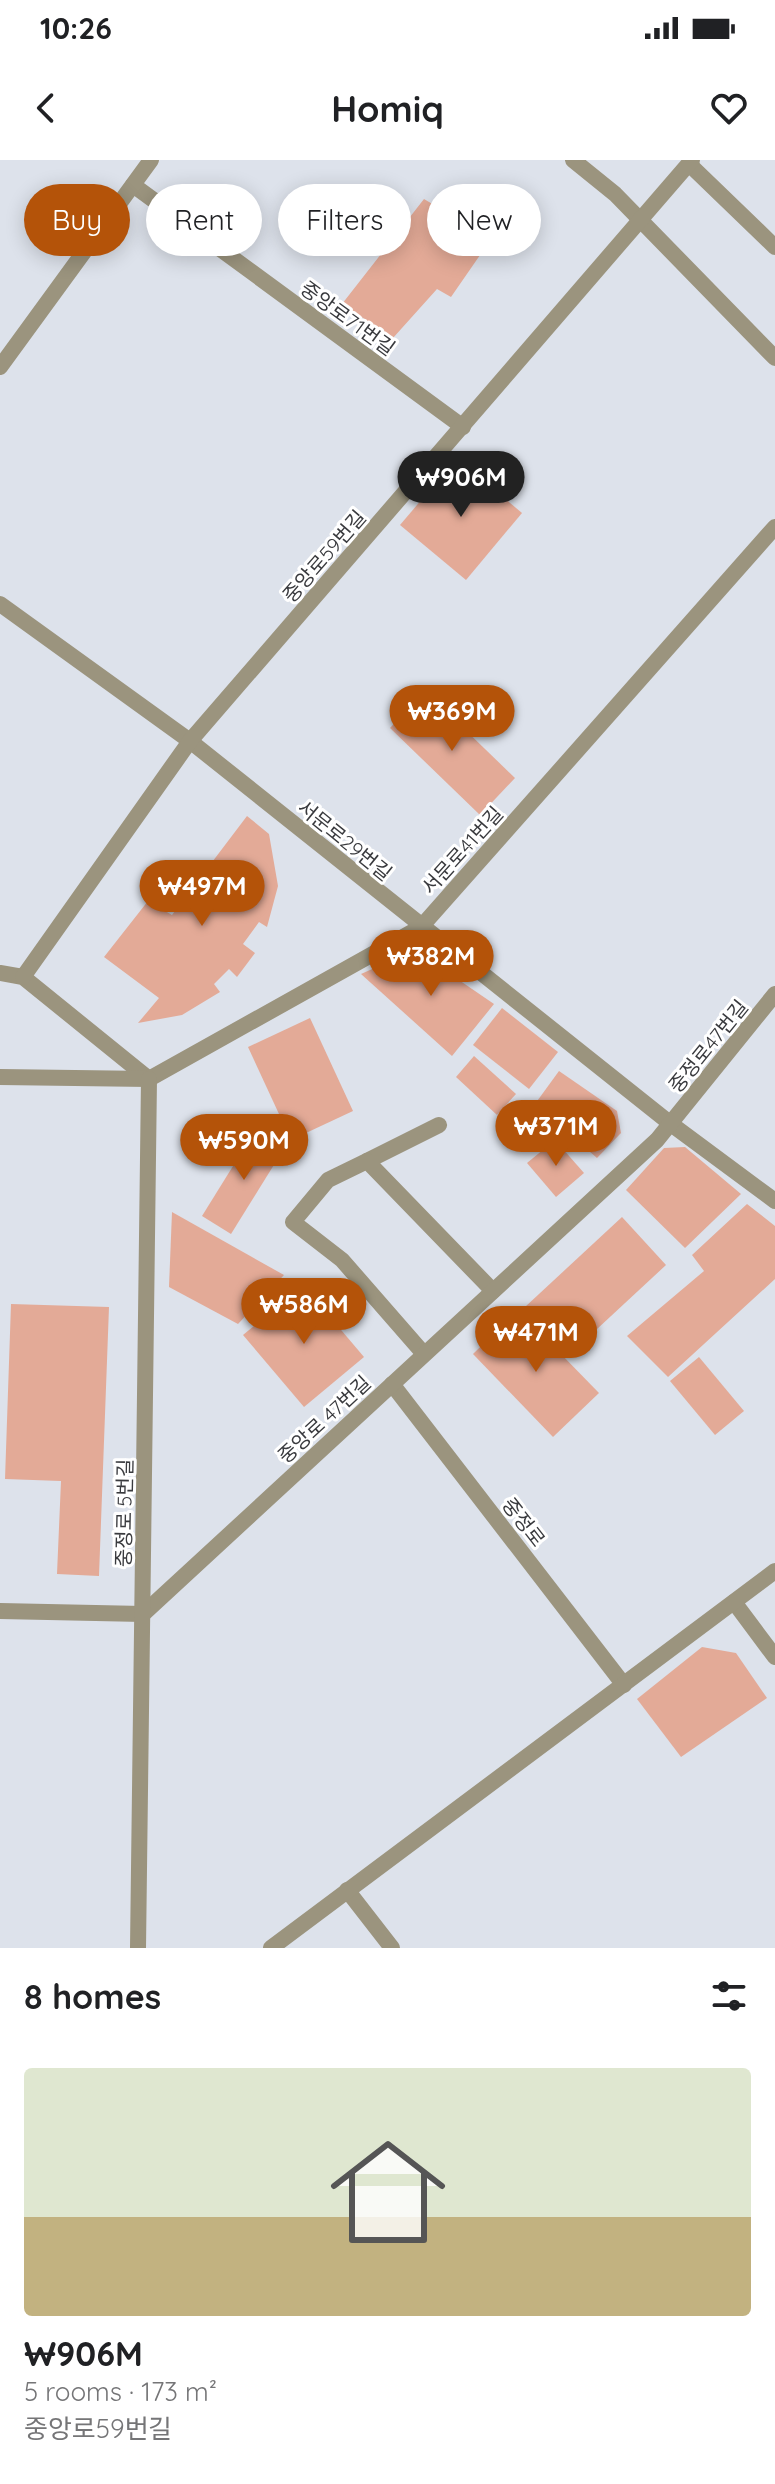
<!DOCTYPE html>
<meta charset="utf-8">
<style>
:root{--surface:#fff;--page:#f2f2f2;--text:#202124;--muted:#757577;--line:#e0e0e0;--accent:#b45309}
body{margin:0;font-family:Quicksand,"Noto Sans KR",sans-serif;background:var(--page);color:var(--text);height:100vh;display:flex;flex-direction:column;font-size:30px;white-space:nowrap}
*{box-sizing:border-box;margin:0}
p{font-size:26px;color:var(--muted)}
.icon{flex:none;width:44px;height:44px;fill:none;stroke:currentColor;stroke-width:2;stroke-linecap:round;stroke-linejoin:round}
.map{position:relative;height:1788px;overflow:hidden}
.drawer{display:flex;flex-direction:column;background:var(--surface);flex:1}
.drawer>*{flex:none}
.hud{position:absolute;left:24px;top:24px;width:728px;height:72px;display:flex;gap:16px}
.price{position:absolute;translate:-50% -68px;padding:0 18px;border-radius:28px;background:var(--accent);color:#fff;font-size:26px;line-height:52px;filter:drop-shadow(0 2px 4px #0008)}
.price::after{content:'';position:absolute;left:50%;top:48px;width:24px;height:18px;margin-left:-12px;background:inherit;clip-path:polygon(0 0,100% 0,50% 100%)}
.price.current{background:#222;color:#fff}
ul{padding:0;list-style:none}
li{display:grid;align-content:center;gap:16px;height:424px;padding:0 24px}
li+li{border-top:2px solid var(--line)}
li span{display:grid;place-items:center;height:248px;border-radius:8px;color:#555}
li>.icon{margin-inline-start:auto}
span .icon{width:144px;height:144px;fill:#fffc;stroke-width:1}
li b{font-size:34px}
h2{display:flex;justify-content:space-between;align-items:center;height:96px;padding:0 24px;font-size:34px}
.pill{padding:0 28px;border-radius:36px;background:var(--surface);box-shadow:0 4px 20px #0003;font-size:28px;line-height:72px}
.pill.current{background:var(--accent);color:#fff}
.status{display:flex;justify-content:space-between;align-items:center;height:56px;padding:0 40px;background:var(--surface);direction:ltr}
.status svg{height:22px;fill:currentColor}
header{display:flex;justify-content:space-between;align-items:center;height:104px;padding:0 24px;background:var(--surface);font-size:36px;font-weight:700}
.map>svg:first-child{display:block}
</style>
<div class="status"><b>10:26</b><svg viewBox="0 0 49 12"><path d="M0 12V9h3v3zM5 12V6h3v6zM10 12V3h3v9zM15 12V0h3v12zM26 1h20v11H26zM47 4h2v5h-2z"/></svg></div>
<header><svg class="icon" aria-label="back" viewBox="0 0 24 24"><path d="M15 5l-7 7 7 7"/></svg>Homiq<svg class="icon" aria-label="heart" viewBox="0 0 24 24"><path d="M12 20l-8-8c-3-5 5-10 8-4 3-6 11-1 8 4z"/></svg></header>
<div class="map">
<svg width="775" height="1788" viewBox="0 0 775 1788">
<rect width="100%" height="100%" fill="#dde2eb"/>
<g fill="#e3aa97">
<polygon points="424,39 461,61 485,41 505,59 451,137 437,129 393,178 342,144"/>
<polygon points="457,298 522,353 466,420 400,365"/>
<polygon points="425,531 515,618 480,655 390,568"/>
<polygon points="247,656 269,674 278,726 267,767 259,762 243,784 255,793 237,817 229,809 214,824 220,832 182,855 138,863 159,838 104,797 148,741 172,755"/>
<polygon points="415,790 494,844 452,896 361,814"/>
<polygon points="502,848 558,892 529,929 473,885"/>
<polygon points="310,858 353,951 291,980 248,887"/>
<polygon points="474,896 516,934 497,955 456,917"/>
<polygon points="559,911 617,951 621,973 597,998 535,944"/>
<polygon points="256,969 285,987 231,1074 202,1056"/>
<polygon points="555,980 584,1013 556,1037 527,1003"/>
<polygon points="685,987 741,1034 685,1088 626,1030 664,988"/>
<polygon points="747,1044 775,1066 775,1119 668,1217 627,1176 704,1111 692,1095"/>
<polygon points="172,1052 284,1115 238,1164 169,1127"/>
<polygon points="622,1057 666,1105 569,1195 525,1147"/>
<polygon points="303,1125 364,1197 304,1247 243,1175"/>
<polygon points="11,1144 109,1147 99,1416 57,1414 61,1321 5,1319"/>
<polygon points="518,1150 599,1233 553,1277 473,1194"/>
<polygon points="699,1197 744,1251 715,1275 670,1221"/>
<polygon points="702,1487 736,1493 767,1538 681,1597 637,1539"/>
</g>
<g fill="none" stroke-linecap="round" stroke-linejoin="round">
<g stroke="#9b947e" stroke-width="16">
<polyline points="367,1001 439,965"/>
<polyline points="424,1194 342,1100 293,1062 328,1020 367,1001 493,1131"/>
</g>
<g stroke="#9b947e" stroke-width="16">
<polyline points="573,0 615,34 775,198"/>
<polyline points="689,4 775,87"/>
<polyline points="133,25 463,267"/>
<polyline points="0,207 151,0"/>
<polyline points="0,444 190,581 671,964 775,1041"/>
<polyline points="0,813 23,817 149,919"/>
<polyline points="23,817 190,581 692,0"/>
<polyline points="0,917 149,919 421,767 775,367"/>
<polyline points="392,1224 624,1525"/>
<polyline points="734,1442 775,1497"/>
<polyline points="0,1451 143,1454 657,980 775,834"/>
<polyline points="347,1730 392,1788"/>
<polyline points="138,1788 149,919"/>
</g>
<polyline stroke="#9b947e" stroke-width="16" points="271,1788 775,1411"/>
</g>
<g text-anchor="middle" dominant-baseline="central" stroke-width="6" stroke-linejoin="round" paint-order="stroke">
<g font-size="20" fill="#393a3e" stroke="#fff">
<text transform="translate(348 158) rotate(36)">중앙로71번길</text>
<text transform="translate(324 396) rotate(-49)">중앙로59번길</text>
<text transform="translate(345 680) rotate(39)">서문로29번길</text>
<text transform="translate(462 690) rotate(-48)">서문로41번길</text>
<text transform="translate(708 886) rotate(-51)">중정로47번길</text>
<text transform="translate(324 1259) rotate(-43)">중앙로 47번길</text>
<text transform="translate(124 1353) rotate(-89)">중정로 5번길</text>
<text transform="translate(524 1362) rotate(52)">중정로</text>
</g>
</g>
</svg>
<b class="price current" style="left:461px;top:359px">₩906M</b>
<b class="price" style="left:452px;top:593px">₩369M</b>
<b class="price" style="left:202px;top:768px">₩497M</b>
<b class="price" style="left:431px;top:838px">₩382M</b>
<b class="price" style="left:556px;top:1008px">₩371M</b>
<b class="price" style="left:244px;top:1022px">₩590M</b>
<b class="price" style="left:304px;top:1186px">₩586M</b>
<b class="price" style="left:536px;top:1214px">₩471M</b>
<div class="hud">
<a class="pill current">Buy</a>
<a class="pill">Rent</a>
<a class="pill">Filters</a>
<a class="pill">New</a>
</div>
</div>
<section class="drawer">
<h2>8 homes<svg class="icon" aria-label="filters" viewBox="0 0 24 24"><path d="M4 7h16M4 17h16"/><circle cx="9" cy="7" r="2"/><circle cx="15" cy="17" r="2"/></svg></h2>
<ul>
<li><span style="background:linear-gradient(#dfe7d0 60%,#c2b280 0)"><svg class="icon" aria-label="home" viewBox="0 0 24 24"><path d="M3 11l9-7 9 7M6 9v11h12V9"/></svg></span><div><b>₩906M</b><p>5 rooms · 173 m²</p><p>중앙로59번길</p></div></li>
</ul>
</section>
